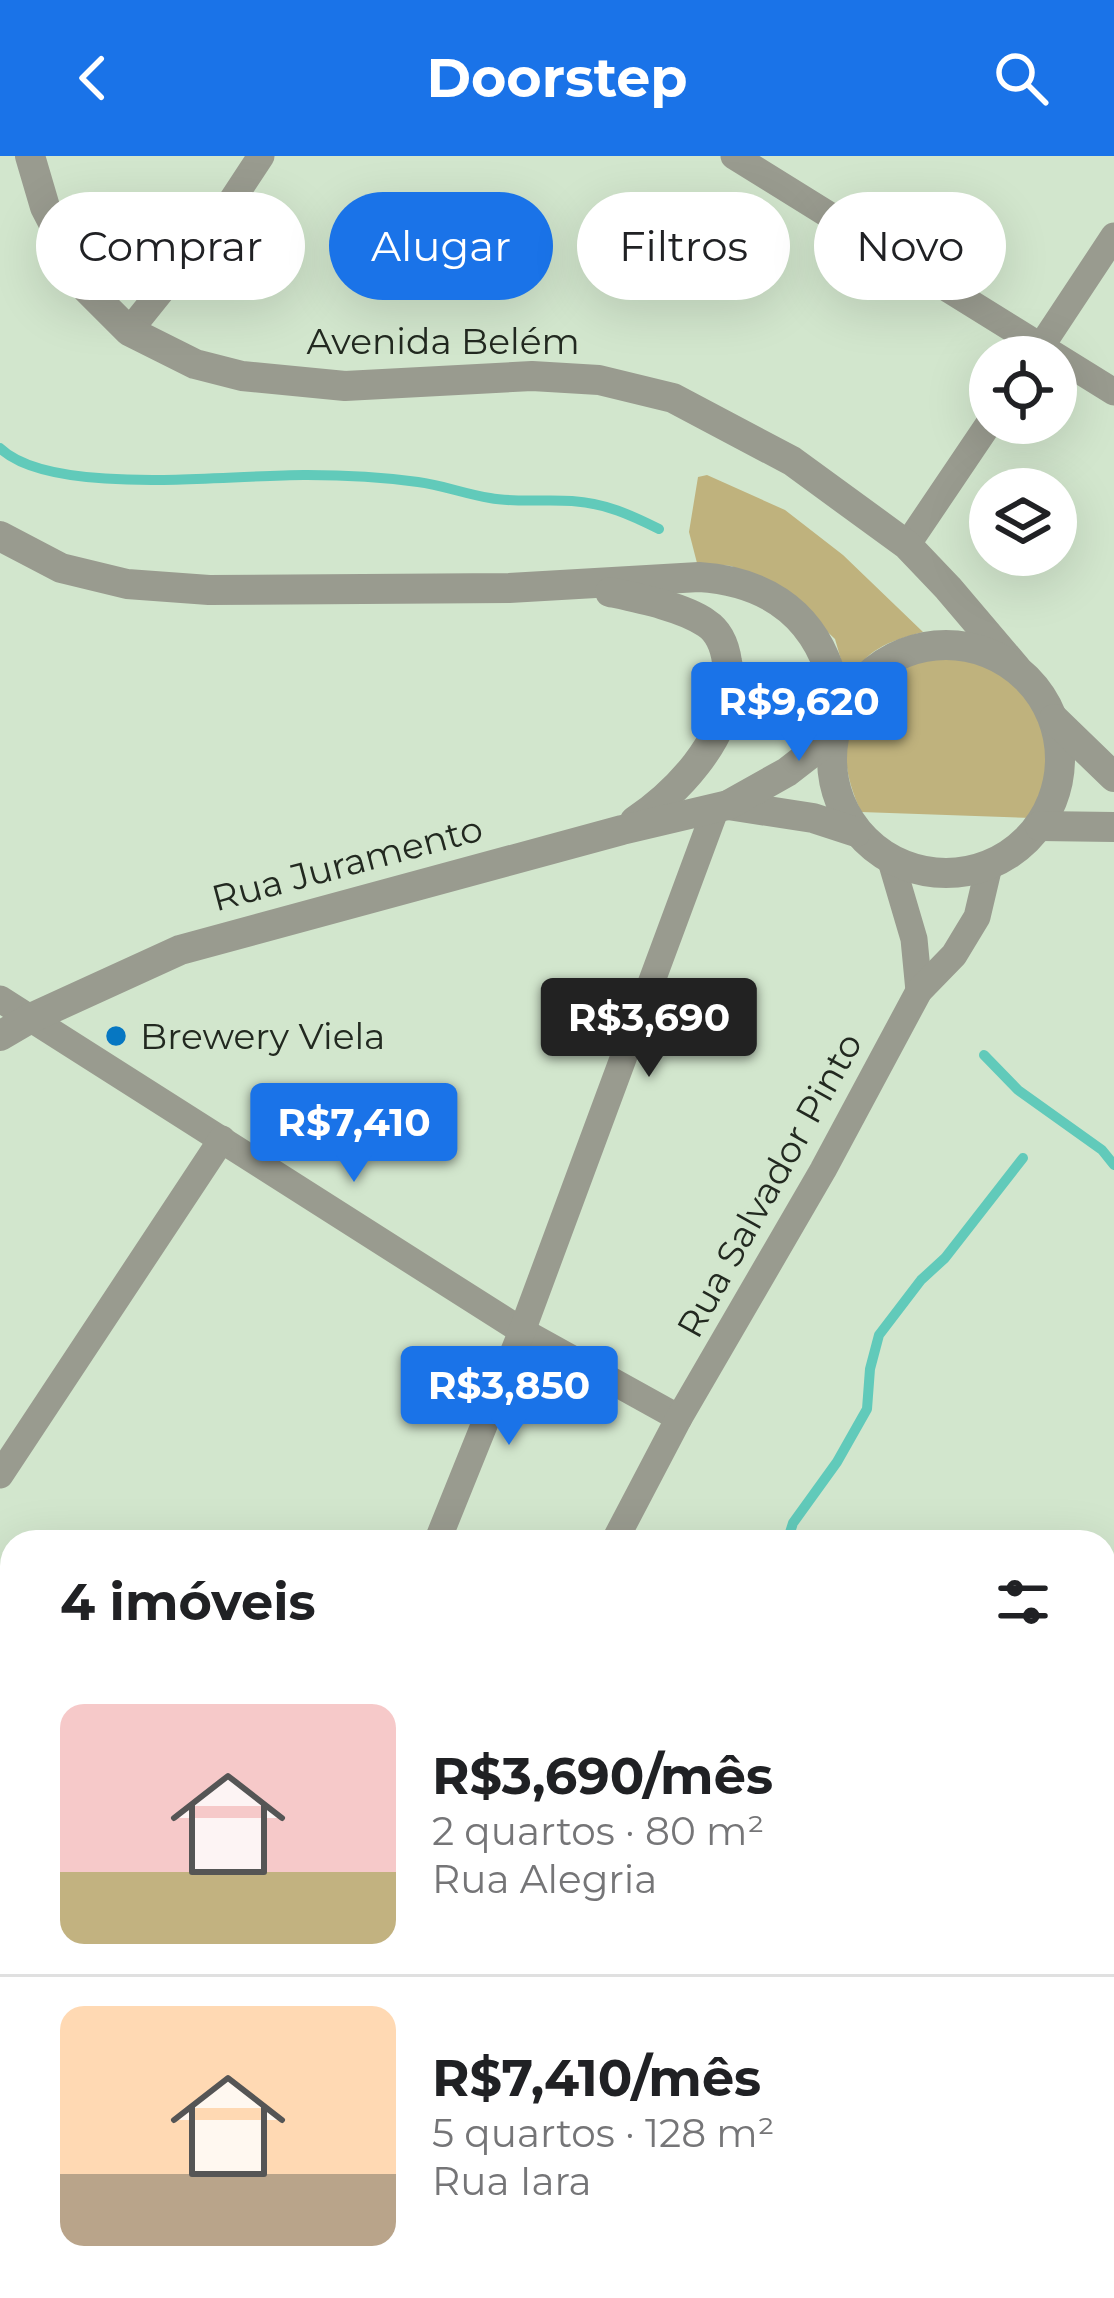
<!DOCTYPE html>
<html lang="pt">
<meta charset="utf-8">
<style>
:root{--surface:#fff;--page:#f2f2f2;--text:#202124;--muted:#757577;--line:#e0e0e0;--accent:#1a73e8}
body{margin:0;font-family:Montserrat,sans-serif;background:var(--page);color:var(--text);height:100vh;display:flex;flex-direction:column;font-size:45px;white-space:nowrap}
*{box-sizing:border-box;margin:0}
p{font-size:39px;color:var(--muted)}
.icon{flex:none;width:66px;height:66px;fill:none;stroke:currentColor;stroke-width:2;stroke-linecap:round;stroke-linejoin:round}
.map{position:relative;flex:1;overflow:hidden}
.side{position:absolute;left:0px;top:1374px;width:1116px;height:768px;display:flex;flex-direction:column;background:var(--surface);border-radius:36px 36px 0 0;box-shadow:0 12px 48px #0002}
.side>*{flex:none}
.hud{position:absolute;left:36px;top:36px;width:1044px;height:108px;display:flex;gap:24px}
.tools{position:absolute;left:969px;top:180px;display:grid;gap:24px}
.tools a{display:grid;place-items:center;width:108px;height:108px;border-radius:50%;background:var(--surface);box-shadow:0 12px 48px #0002;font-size:60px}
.price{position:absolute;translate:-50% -102px;padding:0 27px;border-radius:12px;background:var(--accent);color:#fff;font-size:39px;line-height:78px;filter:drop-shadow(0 3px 6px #0008)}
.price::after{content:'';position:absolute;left:50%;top:72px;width:36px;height:27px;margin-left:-18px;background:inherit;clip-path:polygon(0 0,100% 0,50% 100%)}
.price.on{background:#222;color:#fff}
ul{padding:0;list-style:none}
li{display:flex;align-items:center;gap:36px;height:300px;padding:0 60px}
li+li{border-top:3px solid var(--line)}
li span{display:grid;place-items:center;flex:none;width:336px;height:240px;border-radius:24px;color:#555}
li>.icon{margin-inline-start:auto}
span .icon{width:144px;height:144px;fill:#fffc;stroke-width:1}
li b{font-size:51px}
h2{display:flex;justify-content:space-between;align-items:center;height:144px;padding:0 60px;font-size:51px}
.tag{padding:0 42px;border-radius:54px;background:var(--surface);box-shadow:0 12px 48px #0002;font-size:42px;line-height:108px}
.tag.on{background:var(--accent);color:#fff}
header{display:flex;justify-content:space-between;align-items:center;height:156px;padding:0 60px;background:var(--accent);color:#fff;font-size:54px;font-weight:700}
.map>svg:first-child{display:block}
</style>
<header><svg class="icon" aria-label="back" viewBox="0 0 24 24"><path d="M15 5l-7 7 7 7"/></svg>Doorstep<svg class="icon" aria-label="search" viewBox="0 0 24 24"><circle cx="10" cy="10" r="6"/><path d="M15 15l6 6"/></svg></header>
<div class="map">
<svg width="1114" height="2142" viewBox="0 0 1114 2142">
<rect width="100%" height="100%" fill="#d2e6cd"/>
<g fill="#bfb27d">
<path d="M 707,319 L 785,354 L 843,399 L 923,476 C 887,486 865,493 848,528 L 835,483 L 781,432 L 731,410 L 697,407 L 689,376 L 698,321 Z"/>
<path d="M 973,502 L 1004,517 L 1030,539 L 1048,581 L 1052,601 L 1032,662 L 861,656 C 839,606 839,574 877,533 C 887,521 900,508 915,504 C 933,500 954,503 973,502 Z"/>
</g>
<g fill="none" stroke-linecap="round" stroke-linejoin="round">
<g stroke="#61caba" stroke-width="10">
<path d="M 0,292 C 52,342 235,318 307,319 C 343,319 382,321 418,326 C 442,329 465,338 490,342 C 516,347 545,343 572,345 C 605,347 631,359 659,373"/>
<polyline points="984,899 1018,934 1102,994 1114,1009"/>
<polyline points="787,1386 793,1367 837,1306 867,1253 870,1213 879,1179 921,1124 945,1102 1023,1002"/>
</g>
<g stroke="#999b8f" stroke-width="27">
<polyline points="734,0 1114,236"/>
<polyline points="129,175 223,58 261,0"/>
<polyline points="1034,201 1114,80"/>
<polyline points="907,389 990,266"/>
<polyline points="891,705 914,783 919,835"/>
<polyline points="0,843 522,1175 679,1262"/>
<polyline points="0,1319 222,983"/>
<polyline points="437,1386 522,1175 716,652"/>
<polyline points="614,1386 679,1262 823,1014 919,835 954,799 977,761 989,710"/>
<polyline points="1104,1484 1114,1454"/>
<polyline points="1104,1700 1114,1709"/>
<polyline points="0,1733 12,1743"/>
<polyline points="503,2130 519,2142"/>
<polyline points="202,2142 211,2130"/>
<polyline points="752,2142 753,2141"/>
</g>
<g stroke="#999b8f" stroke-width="30">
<polyline points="30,0 45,51 88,134 129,175 195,208 242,220 345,230 532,220 599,224 673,242 792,305 907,389 948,432 1016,512"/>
<path d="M 0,380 L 61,412 L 127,428 L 209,434 L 509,432 L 699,421 C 760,425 808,452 829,513 C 834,527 837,544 840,559"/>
<path d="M 610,436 C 638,442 683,451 706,467 C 720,476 725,491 727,506 C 729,515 732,525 731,533 C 722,588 679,635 635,665"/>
<circle cx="946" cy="603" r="114"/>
<polyline points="1054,563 1114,621"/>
<polyline points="728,649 813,662 856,676"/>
<polyline points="1040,670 1114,671"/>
<polyline points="0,880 29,863 180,794 622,674 728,649 787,616 832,581"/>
</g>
</g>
<circle fill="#0677c2" stroke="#d2e6cd" stroke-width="4.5" cx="116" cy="880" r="12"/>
<g text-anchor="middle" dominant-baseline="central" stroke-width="9" stroke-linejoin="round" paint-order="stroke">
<g font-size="36" fill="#222920" stroke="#d2e6cd">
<text x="443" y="185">Avenida Belém</text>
<text transform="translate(347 707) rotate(-15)">Rua Juramento</text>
<text transform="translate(769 1029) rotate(-61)">Rua Salvador Pinto</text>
</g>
<g font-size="36" fill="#222920" stroke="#d2e6cd" text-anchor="start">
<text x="140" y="880">Brewery Viela</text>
</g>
</g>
</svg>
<div class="tools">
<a><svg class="icon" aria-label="locate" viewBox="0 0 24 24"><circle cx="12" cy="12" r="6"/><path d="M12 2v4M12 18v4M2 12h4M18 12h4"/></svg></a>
<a><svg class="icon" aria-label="layers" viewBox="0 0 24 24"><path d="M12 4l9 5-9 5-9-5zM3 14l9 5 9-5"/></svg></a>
</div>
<b class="price" style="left:799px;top:608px">R$9,620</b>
<b class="price on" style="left:649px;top:924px">R$3,690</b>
<b class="price" style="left:354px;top:1029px">R$7,410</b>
<b class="price" style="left:509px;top:1292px">R$3,850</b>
<div class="hud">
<a class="tag">Comprar</a>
<a class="tag on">Alugar</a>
<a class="tag">Filtros</a>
<a class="tag">Novo</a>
</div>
<section class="side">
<h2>4 imóveis<svg class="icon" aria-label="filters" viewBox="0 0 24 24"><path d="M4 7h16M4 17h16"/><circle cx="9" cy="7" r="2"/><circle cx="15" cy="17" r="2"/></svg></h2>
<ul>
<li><span style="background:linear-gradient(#f6c9c9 70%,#c2b280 0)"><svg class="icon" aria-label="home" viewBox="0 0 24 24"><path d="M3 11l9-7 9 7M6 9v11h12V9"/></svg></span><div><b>R$3,690/mês</b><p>2 quartos · 80 m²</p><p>Rua Alegria</p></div></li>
<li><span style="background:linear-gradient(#ffd9b3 70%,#b9a48a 0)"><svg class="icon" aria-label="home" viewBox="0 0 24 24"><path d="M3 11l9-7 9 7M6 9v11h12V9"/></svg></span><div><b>R$7,410/mês</b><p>5 quartos · 128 m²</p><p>Rua Iara</p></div></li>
</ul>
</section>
</div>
